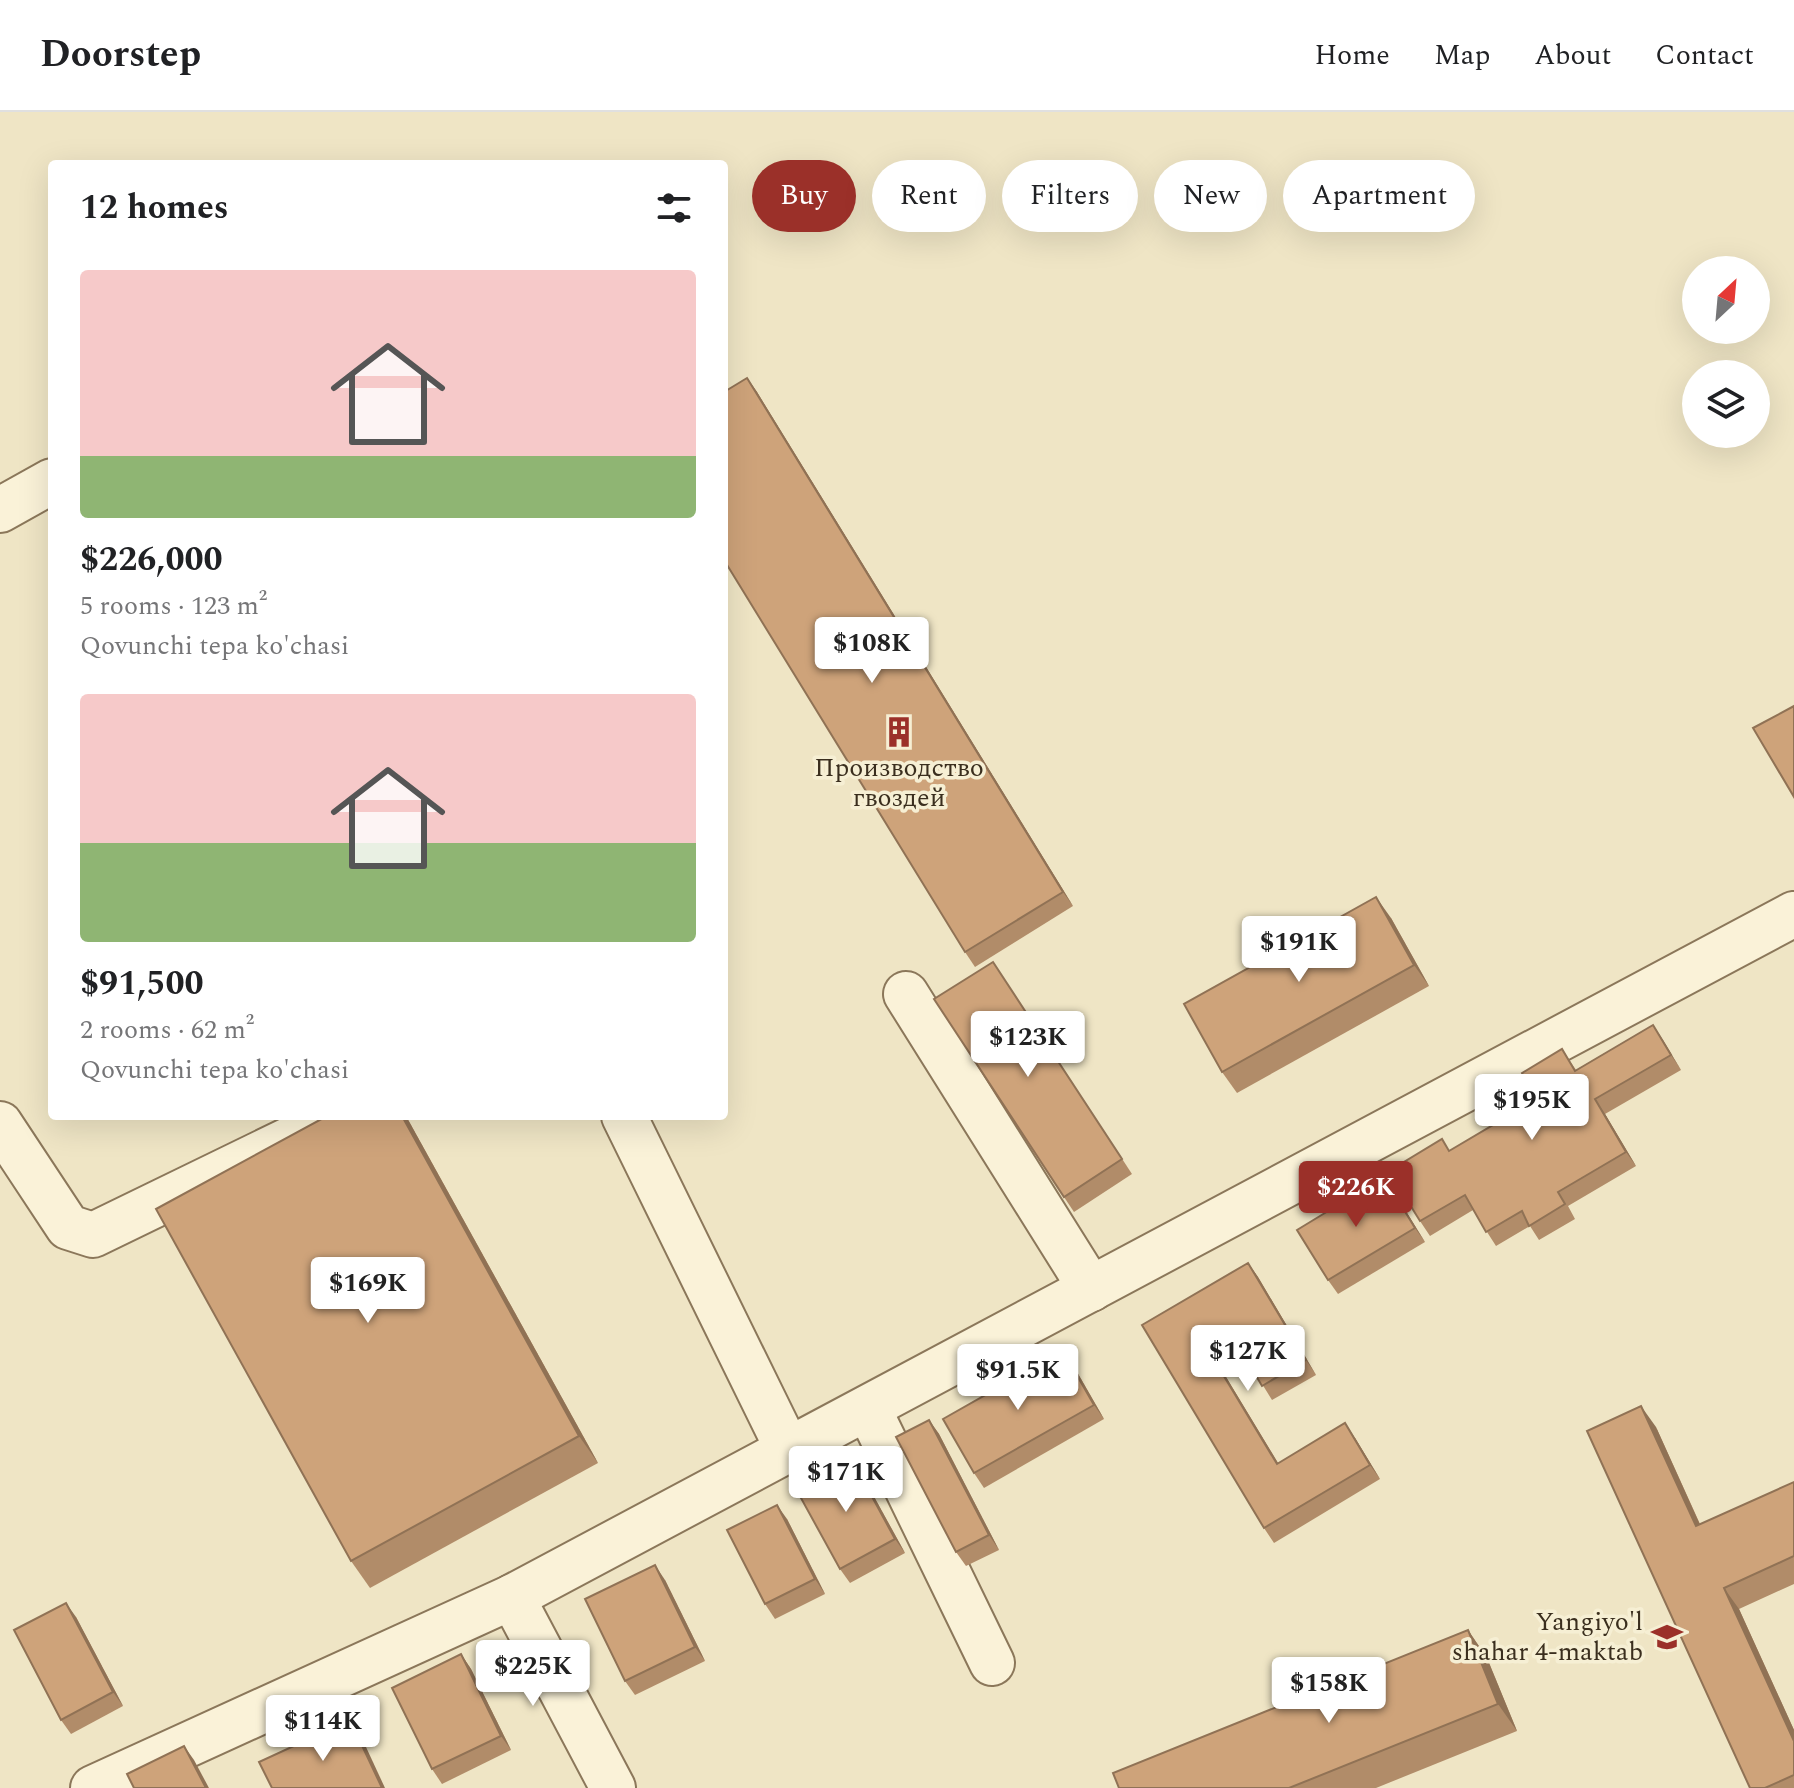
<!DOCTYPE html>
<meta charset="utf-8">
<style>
:root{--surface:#fff;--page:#f2f2f2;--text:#202124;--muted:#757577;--line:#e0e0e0;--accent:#9b3029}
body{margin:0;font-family:Spectral,serif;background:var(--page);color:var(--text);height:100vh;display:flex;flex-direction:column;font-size:30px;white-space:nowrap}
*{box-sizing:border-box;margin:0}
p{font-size:26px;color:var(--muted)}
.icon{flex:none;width:44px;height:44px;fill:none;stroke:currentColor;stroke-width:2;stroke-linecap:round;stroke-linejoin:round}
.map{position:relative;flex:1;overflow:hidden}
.sheet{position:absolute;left:48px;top:48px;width:680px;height:960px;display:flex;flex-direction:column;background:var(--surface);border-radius:8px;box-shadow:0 8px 32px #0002}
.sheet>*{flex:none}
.banner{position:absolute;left:752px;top:48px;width:760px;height:72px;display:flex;gap:16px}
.needle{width:52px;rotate:26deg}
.tools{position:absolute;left:1682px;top:144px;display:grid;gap:16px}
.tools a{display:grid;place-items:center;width:88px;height:88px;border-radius:50%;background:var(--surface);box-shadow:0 8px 32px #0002;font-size:40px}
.price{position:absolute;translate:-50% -68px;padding:0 18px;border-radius:8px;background:#fff;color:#222;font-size:26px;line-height:52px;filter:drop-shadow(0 2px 4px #0008)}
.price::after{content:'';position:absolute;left:50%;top:48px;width:24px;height:18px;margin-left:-12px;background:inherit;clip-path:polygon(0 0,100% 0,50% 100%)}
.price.selected{background:var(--accent);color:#fff}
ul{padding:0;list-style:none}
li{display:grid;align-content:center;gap:16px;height:424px;padding:0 32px}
li span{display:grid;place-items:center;height:248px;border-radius:8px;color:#555}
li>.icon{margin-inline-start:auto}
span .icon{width:144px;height:144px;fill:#fffc;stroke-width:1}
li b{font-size:34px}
h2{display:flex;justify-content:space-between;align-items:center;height:96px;padding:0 32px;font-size:34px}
.chip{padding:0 28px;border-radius:36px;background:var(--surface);box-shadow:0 8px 32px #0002;font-size:28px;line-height:72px}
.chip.selected{background:var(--accent);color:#fff}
header{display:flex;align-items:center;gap:48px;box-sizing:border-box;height:112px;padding:0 40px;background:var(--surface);border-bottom:2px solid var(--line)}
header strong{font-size:38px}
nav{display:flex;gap:44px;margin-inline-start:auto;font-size:28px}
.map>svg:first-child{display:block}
</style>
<header>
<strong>Doorstep</strong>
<nav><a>Home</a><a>Map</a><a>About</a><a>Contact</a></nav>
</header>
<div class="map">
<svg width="1794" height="1676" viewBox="0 0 1794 1676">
<rect width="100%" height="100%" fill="#efe5c5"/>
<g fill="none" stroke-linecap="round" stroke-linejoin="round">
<defs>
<g id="minor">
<polyline points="0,398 52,369"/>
<polyline points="906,882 1091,1177"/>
<polyline points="624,1004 789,1340"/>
<polyline points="0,1012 68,1115 93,1123 338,1004"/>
<polyline points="868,1296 992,1551"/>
<polyline points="512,1485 613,1676"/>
<polyline points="93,1676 512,1485 1794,802"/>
</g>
</defs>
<use href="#minor" stroke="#8b775a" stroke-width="48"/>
<use href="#minor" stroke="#faf2d8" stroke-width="44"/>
</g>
<g fill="#b18c69">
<polygon points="747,266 757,280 1073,794 975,855 965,840"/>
<polygon points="1391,806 1429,874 1237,981 1222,960"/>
<polygon points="993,850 1132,1062 1074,1100 1064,1085"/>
<polygon points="1653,913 1681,958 1605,1002 1636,1054 1568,1094 1575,1107 1539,1128 1530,1114 1496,1134 1473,1098 1430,1124 1420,1109 1450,1039 1537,987 1562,937 1576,958"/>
<polygon points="327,1004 406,1004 598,1351 370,1476 351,1449"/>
<polygon points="1384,1065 1425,1130 1338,1182 1328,1168"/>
<polygon points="1248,1151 1258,1165 1316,1263 1272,1288 1246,1246 1223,1260 1278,1351 1355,1326 1380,1367 1274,1431 1264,1416 1142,1213"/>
<polygon points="1063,1239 1073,1253 1104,1307 984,1376 974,1361"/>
<polygon points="929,1308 939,1322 999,1438 966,1454 956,1440"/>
<polygon points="1656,1315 1700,1412 1794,1370 1794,1472 1739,1497 1794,1618 1794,1676 1750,1676"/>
<polygon points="851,1346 861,1361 905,1441 850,1471 840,1457"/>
<polygon points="787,1407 825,1482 775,1507 765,1492"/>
<polygon points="665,1468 705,1549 635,1583 625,1569"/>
<polygon points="76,1505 123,1594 71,1622 61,1608"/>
<polygon points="1468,1518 1487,1546 1517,1619 1376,1676 1119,1676"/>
<polygon points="461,1542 471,1557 511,1638 442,1672 432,1657"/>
</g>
<g fill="#907255">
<polygon points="747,266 757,280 1073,794 1063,780"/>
<polygon points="1376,785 1391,806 1429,874 1414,853"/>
<polygon points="1653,913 1663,928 1681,958 1671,943"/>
<polygon points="1595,987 1605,1002 1636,1054 1626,1040"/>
<polygon points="402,1004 406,1004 598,1351 579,1324"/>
<polygon points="1384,1065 1394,1080 1425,1130 1415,1116"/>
<polygon points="1248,1151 1258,1165 1316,1263 1306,1248"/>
<polygon points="1063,1239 1073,1253 1104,1307 1094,1293"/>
<polygon points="1213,1246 1223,1260 1287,1366 1277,1352"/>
<polygon points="1641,1294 1656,1315 1710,1435 1696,1414"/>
<polygon points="929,1308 939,1322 999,1438 989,1423"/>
<polygon points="1345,1311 1355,1326 1380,1367 1370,1353"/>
<polygon points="851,1346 861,1361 905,1441 895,1427"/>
<polygon points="777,1393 787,1407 825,1482 815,1467"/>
<polygon points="655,1453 665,1468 705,1549 695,1535"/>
<polygon points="1724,1476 1739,1497 1794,1618 1794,1629"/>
<polygon points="66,1491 76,1505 123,1594 113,1580"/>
<polygon points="1468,1518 1487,1546 1517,1619 1498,1592"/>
<polygon points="461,1542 471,1557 511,1638 501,1624"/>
<polygon points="350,1608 360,1622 385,1676 382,1676"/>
<polygon points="184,1634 194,1648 209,1676 206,1676"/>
</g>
<g fill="#cea37a" stroke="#907255" stroke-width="2">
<polygon points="747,266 1063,780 965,840 724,448 724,280"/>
<polygon points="1794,594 1794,685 1753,616"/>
<polygon points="1376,785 1414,853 1222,960 1184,892"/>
<polygon points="993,850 1122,1047 1064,1085 934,887"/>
<polygon points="1653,913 1671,943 1595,987 1626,1040 1558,1080 1565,1092 1529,1114 1522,1099 1486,1120 1465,1083 1420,1109 1389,1059 1442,1027 1449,1039 1537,987 1522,961 1562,937 1575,959"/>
<polygon points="327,1004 402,1004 579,1324 351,1449 156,1097"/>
<polygon points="1384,1065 1415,1116 1328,1168 1297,1118"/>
<polygon points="1248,1151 1306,1248 1262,1274 1237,1231 1213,1246 1277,1352 1345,1311 1370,1353 1264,1416 1142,1213"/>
<polygon points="1063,1239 1094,1293 974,1361 943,1307"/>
<polygon points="1641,1294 1696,1414 1794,1370 1794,1444 1724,1476 1794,1629 1794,1663 1765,1676 1750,1676 1587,1319"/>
<polygon points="929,1308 989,1423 956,1440 896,1325"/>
<polygon points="851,1346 895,1427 840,1457 796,1377"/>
<polygon points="777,1393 815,1467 765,1492 727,1418"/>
<polygon points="655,1453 695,1535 625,1569 585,1487"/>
<polygon points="66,1491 113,1580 61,1608 14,1518"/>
<polygon points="1468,1518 1498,1592 1289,1676 1119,1676 1113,1661"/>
<polygon points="461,1542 501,1624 432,1657 392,1576"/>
<polygon points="350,1608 382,1676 272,1676 259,1650"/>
<polygon points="184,1634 206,1676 134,1676 127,1662"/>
</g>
<defs>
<symbol id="building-bare" viewBox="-9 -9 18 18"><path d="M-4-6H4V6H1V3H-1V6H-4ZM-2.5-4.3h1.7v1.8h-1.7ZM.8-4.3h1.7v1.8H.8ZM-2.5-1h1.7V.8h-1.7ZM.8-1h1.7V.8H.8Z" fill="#9b3029" stroke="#f6efd4" stroke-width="2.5" paint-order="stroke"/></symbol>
<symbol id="school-bare" viewBox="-9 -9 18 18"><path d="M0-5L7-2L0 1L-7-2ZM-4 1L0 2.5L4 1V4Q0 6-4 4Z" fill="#9b3029" stroke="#f6efd4" stroke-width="2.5" paint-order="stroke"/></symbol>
</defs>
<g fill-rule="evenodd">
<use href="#building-bare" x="877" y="598" width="44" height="44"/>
<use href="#school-bare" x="1645" y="1503" width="44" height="44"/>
</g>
<g text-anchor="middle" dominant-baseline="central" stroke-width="7" stroke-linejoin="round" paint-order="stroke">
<g font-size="26" fill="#3a2e1e" stroke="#f6efd4">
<text x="899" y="656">Производство<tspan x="899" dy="30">гвоздей</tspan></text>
<text x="1643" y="1510" text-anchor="end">Yangiyo'l<tspan x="1643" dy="30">shahar 4-maktab</tspan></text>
</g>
</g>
</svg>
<div class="tools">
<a><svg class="needle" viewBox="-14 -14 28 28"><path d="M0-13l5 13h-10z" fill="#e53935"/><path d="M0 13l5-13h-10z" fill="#757577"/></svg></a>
<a><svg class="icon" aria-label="layers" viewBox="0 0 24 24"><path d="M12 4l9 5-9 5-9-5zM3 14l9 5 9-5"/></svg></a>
</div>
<b class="price" style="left:872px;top:573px">$108K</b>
<b class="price" style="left:1299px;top:872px">$191K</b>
<b class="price" style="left:1028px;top:967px">$123K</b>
<b class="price" style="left:1532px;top:1030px">$195K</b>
<b class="price selected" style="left:1356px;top:1117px">$226K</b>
<b class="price" style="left:368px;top:1213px">$169K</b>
<b class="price" style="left:1248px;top:1281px">$127K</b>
<b class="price" style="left:1018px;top:1300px">$91.5K</b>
<b class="price" style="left:846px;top:1402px">$171K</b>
<b class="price" style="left:533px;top:1596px">$225K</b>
<b class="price" style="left:1329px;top:1613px">$158K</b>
<b class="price" style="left:323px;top:1651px">$114K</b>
<div class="banner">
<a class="chip selected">Buy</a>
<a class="chip">Rent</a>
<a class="chip">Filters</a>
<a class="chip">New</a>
<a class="chip">Apartment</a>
</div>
<section class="sheet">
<h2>12 homes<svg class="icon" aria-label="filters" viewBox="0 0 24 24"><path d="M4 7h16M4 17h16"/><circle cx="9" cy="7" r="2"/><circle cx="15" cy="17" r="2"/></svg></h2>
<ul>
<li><span style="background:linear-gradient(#f6c9c9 75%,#8fb573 0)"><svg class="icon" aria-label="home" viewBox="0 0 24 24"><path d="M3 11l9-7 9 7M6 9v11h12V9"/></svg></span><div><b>$226,000</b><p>5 rooms · 123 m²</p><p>Qovunchi tepa ko'chasi</p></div></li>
<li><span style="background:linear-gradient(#f6c9c9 60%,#8fb573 0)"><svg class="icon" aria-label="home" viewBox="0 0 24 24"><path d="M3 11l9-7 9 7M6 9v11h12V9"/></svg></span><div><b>$91,500</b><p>2 rooms · 62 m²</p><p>Qovunchi tepa ko'chasi</p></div></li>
</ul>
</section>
</div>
